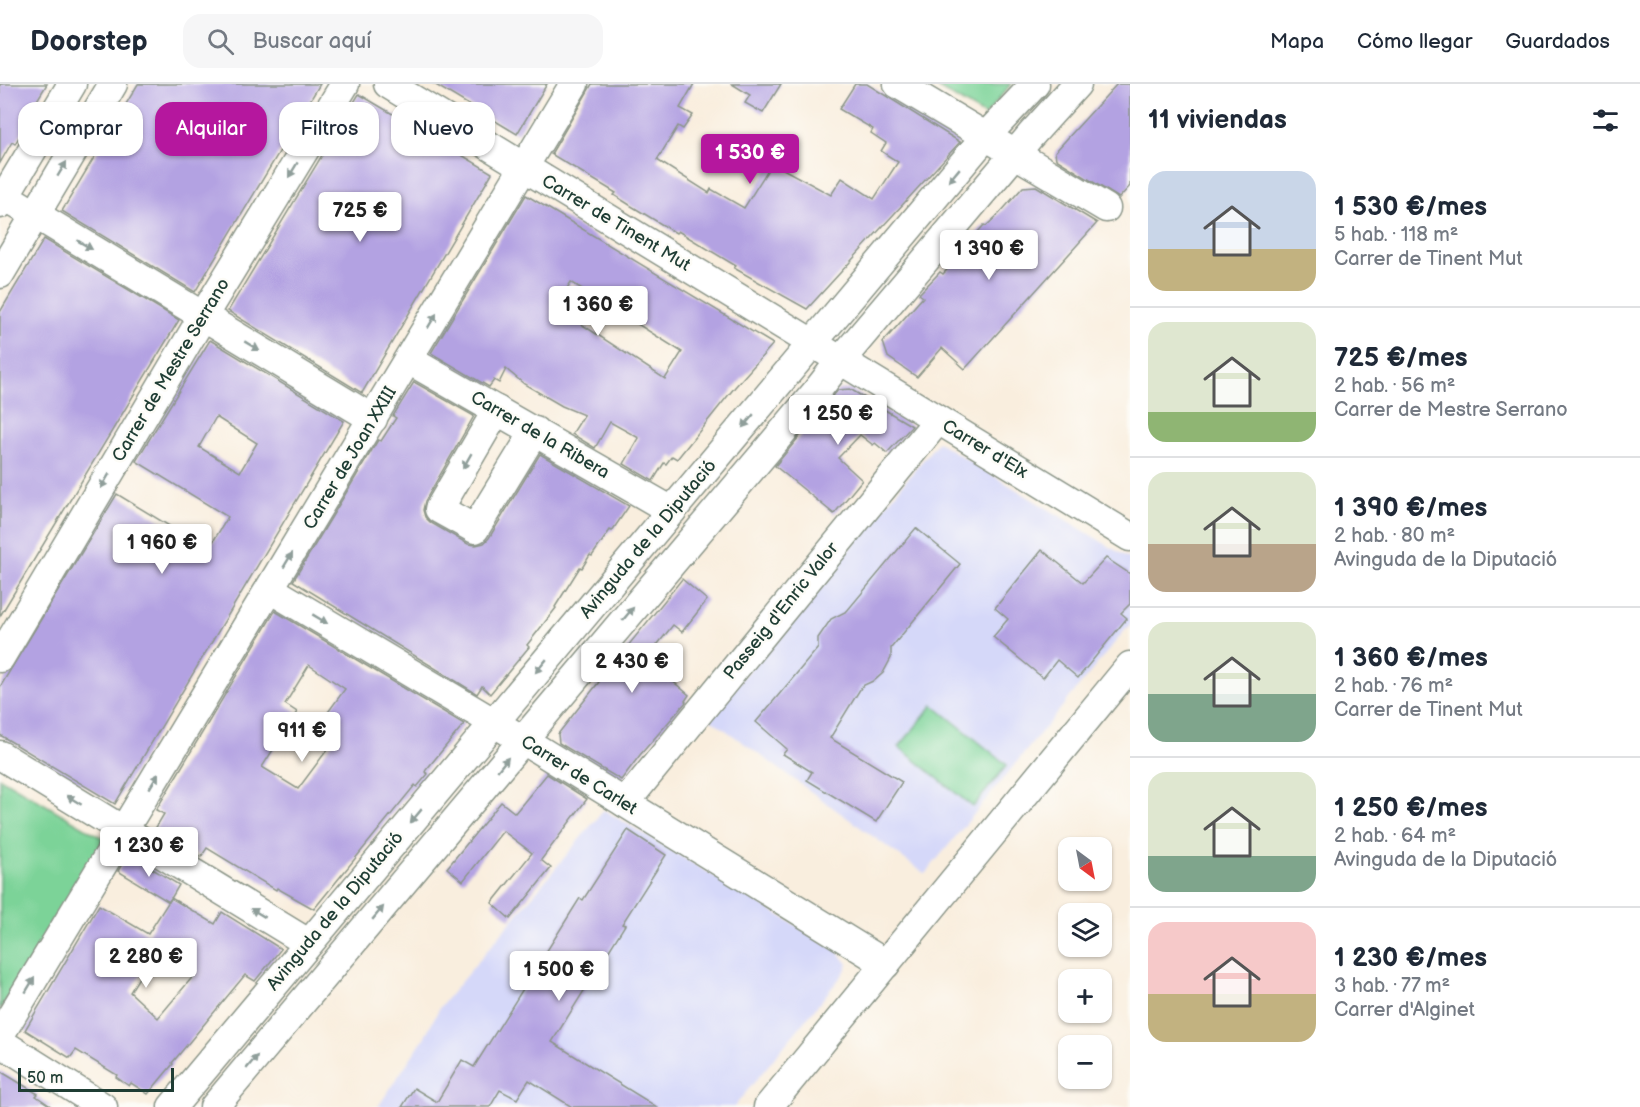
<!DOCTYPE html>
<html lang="es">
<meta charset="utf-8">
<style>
:root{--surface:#fff;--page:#f6f6f7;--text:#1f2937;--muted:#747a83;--line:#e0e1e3;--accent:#b5179e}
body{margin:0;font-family:"Balsamiq Sans",sans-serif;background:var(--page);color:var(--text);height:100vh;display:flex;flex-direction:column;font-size:22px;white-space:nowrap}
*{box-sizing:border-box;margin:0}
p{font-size:20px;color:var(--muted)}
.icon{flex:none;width:33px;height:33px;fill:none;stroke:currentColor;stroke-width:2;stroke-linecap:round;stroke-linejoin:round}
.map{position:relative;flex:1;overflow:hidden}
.panel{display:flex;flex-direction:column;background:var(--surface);width:510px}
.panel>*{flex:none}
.banner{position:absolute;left:18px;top:18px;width:570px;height:54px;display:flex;gap:12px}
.needle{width:39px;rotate:148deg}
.buttons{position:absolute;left:1058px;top:753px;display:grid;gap:12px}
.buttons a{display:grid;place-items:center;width:54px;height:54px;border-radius:12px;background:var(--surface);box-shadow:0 2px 4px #0004;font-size:30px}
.scale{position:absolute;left:18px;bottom:15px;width:156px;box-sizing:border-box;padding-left:6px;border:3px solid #1f3d34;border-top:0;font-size:16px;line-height:21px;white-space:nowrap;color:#1f3d34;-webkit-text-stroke:4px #fdfcf7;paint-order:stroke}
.price{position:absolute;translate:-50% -51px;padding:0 14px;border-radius:6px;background:#fff;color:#222;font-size:20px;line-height:39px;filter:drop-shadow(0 2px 3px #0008)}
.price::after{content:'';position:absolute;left:50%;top:36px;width:18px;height:14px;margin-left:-9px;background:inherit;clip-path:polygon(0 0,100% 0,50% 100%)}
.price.on{background:var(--accent);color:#fff}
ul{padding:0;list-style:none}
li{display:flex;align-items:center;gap:18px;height:150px;padding:0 18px}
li+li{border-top:2px solid var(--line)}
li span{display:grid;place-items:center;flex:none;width:168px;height:120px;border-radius:18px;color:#555}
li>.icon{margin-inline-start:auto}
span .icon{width:72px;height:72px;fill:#fffc;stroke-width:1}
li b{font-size:26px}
h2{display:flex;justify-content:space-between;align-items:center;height:72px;padding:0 18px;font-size:26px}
.tag{padding:0 21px;border-radius:18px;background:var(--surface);box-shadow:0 2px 4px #0004;font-size:21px;line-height:54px}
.tag.on{background:var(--accent);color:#fff}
header{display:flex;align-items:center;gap:36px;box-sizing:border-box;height:84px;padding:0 30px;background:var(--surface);border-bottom:2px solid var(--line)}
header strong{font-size:28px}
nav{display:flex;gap:33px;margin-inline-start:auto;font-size:21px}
.search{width:420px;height:54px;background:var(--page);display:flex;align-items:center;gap:15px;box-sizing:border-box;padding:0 21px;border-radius:18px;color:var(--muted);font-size:22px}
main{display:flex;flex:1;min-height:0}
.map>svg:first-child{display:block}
</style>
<header>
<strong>Doorstep</strong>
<div class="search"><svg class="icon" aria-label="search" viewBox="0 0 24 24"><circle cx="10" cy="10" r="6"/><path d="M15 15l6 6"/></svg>Buscar aquí</div>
<nav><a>Mapa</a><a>Cómo llegar</a><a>Guardados</a></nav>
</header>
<main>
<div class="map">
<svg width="1130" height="1023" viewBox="0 0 1130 1023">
<rect width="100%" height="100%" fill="#fdfcf7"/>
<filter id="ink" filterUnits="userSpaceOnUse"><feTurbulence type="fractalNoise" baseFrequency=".0167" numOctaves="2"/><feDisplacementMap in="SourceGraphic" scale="12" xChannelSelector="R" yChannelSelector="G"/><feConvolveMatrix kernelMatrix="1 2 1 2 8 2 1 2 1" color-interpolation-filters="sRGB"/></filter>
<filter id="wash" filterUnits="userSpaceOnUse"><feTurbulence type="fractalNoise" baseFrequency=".008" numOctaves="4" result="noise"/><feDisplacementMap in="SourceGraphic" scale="24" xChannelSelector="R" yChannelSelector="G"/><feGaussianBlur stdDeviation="1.35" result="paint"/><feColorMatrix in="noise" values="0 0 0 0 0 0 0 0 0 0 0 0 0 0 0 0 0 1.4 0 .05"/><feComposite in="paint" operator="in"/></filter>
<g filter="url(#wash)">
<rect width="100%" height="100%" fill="#f9eede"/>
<g fill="#d5d8f9">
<polygon points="938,358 1130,475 1130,540 925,790 709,634"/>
<polygon points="604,726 837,866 848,880 844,889 734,1023 378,1023 424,954 440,923"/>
</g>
<g fill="#7bd398" stroke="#4d8866" stroke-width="1.5">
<polygon points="932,0 1011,0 985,32"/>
<polygon points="933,621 1007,681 973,723 899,663"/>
<polygon points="0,694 106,756 0,926"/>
</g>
<g id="blocks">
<g fill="#b3a2e2" fill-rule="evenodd">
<polygon points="0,0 47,0 25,36 28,38 24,45 15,60 12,58 0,79"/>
<polygon points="138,0 320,0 195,208 62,127"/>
<polygon points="434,0 547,0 517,50"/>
<polygon points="592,0 694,0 680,24 693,31 683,45 678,42 657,76 709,109 711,105 744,124 772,79 831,111 842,94 874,115 898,78 881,67 886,59 871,49 873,45 839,25 855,0 867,0 960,58 807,225 734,184 736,182 678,147 676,149 633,123 614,111 616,109 551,70"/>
<polygon points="732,0 781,0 763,29 745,19 750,11"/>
<polygon points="1117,0 1130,0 1130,102 1119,114 1056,75 1055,68"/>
<polygon points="359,10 492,89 362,309 228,227"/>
<polygon points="1036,102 1097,139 965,285 942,264 917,293 888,273 883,258 923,213 919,210 940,188 943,190 973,158 971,156 984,141 986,142 999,130 1023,103"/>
<path d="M 526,111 L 773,260 L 735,303 L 677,375 L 672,372 L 666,380 L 664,379 L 653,397 L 624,380 L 639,354 L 610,338 L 595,364 L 572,350 L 584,331 L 562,322 L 524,300 L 506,285 L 499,299 L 494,296 L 489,303 L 431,269 ZM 571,198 L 682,268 L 665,295 L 555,223 Z"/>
<polygon points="44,155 179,236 0,532 0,228"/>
<path d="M 210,256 L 344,337 L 115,720 L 0,651 L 0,603 L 117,410 L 184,451 L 187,446 L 211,461 L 228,433 L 136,377 ZM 216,333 L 257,359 L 240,388 L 199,363 Z"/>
<polygon points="414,298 474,332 425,417 423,426 425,433 431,439 468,460 476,461 484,459 489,454 540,370 629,422 612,447 610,446 592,472 590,471 582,484 580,483 555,523 556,524 527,561 529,563 490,610 482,602 477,610 293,497 378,356 381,357 396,334 393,332"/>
<polygon points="850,305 912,342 887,369 875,359 873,361 860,351 838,374 862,396 834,430 775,382 838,306"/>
<polygon points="916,444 960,480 891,564 891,574 883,589 875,596 862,602 830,654 902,698 876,738 807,696 812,688 783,670 787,665 756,638 818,564 818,554 831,535 847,527"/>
<polygon points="1042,466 1083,499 1106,474 1130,490 1130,520 1121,529 1127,534 1078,594 1057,576 1043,594 993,553 1008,535 995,524"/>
<polygon points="682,495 707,516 682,548 673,541 646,575 689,611 685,617 686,618 640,671 621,696 559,659 558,650 599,598 597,596 601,590 613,575 621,566 623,568"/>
<path d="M 275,527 L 464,640 L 426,686 L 425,688 L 428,690 L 417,703 L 415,701 L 314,825 L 277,804 L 276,806 L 207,764 L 201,773 L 155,745 L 164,730 L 156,726 ZM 309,581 L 345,605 L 315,646 L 333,658 L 298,705 L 262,683 L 297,628 L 285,620 Z"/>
<polygon points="547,690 587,715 541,776 551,784 510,835 492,819 532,769 503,747 463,797 447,784 501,718 515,729"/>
<polygon points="628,746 666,771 622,840 625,841 552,958 657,1023 572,1023 529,996 517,1015 500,1006 490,1023 402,1023 414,1004 437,1018 462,976 474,983 580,814 583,816"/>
<polygon points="128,770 179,801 169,818 118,787"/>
<path d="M 171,814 L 215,840 L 222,828 L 281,865 L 255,897 L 245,891 L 172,979 L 173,980 L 148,1010 L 131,999 L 129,1002 L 116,993 L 117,991 L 76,966 L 70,974 L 25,946 L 99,821 L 148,850 ZM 157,870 L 161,872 L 163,870 L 196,889 L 158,934 L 130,908 L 152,872 L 155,874 Z"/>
<polygon points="0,987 38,1010 36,1012 52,1023 0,1023"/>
</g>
</g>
</g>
<g filter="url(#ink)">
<use href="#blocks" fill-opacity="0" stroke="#8c9689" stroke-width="1.5"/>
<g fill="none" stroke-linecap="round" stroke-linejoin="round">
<defs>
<g id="minor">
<polyline points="388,0 1130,453"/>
<polyline points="898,0 1106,124"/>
<polyline points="0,109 373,335"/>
<polyline points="0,120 72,0"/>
<polyline points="0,190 113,0"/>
<polyline points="409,276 672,427"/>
<polyline points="497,326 439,425 475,445 535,347"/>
<polyline points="270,505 523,656 886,880"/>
<polyline points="0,574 203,232 345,0"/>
<polyline points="0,671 308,859"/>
<polyline points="625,719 938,336"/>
<polyline points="0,951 574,0"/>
<polyline points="0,958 103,1023"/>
<polyline points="172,1023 985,53 1035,0"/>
<polyline points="214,1023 816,308 840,277 1030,52 1077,0"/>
<polyline points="768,1023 1130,582"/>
</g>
</defs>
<use href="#minor" stroke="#8c9689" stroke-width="31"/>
<use href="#minor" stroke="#fff" stroke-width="28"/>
</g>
<defs><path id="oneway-solid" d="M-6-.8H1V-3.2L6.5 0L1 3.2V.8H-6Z" transform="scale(1.5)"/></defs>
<g fill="#8f9e9a">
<use href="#oneway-solid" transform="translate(62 85) rotate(-59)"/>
<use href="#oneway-solid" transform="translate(293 86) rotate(121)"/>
<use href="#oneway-solid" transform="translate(954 91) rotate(130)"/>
<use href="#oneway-solid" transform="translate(85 161) rotate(31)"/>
<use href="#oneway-solid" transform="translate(432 237) rotate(-59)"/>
<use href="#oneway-solid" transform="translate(252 262) rotate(31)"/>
<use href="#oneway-solid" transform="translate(748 337) rotate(130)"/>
<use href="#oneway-solid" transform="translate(467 377) rotate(120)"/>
<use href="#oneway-solid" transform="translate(105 397) rotate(121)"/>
<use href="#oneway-solid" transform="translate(288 476) rotate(-59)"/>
<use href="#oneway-solid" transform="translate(628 530) rotate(-50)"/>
<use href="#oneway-solid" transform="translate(320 535) rotate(31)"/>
<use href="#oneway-solid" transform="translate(541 582) rotate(130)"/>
<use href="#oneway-solid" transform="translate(503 680) rotate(-51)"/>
<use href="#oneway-solid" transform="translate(154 697) rotate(-59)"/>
<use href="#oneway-solid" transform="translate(74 716) rotate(-148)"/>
<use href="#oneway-solid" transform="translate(416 732) rotate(130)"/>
<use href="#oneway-solid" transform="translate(258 829) rotate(-149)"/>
<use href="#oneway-solid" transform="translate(378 829) rotate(-50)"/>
<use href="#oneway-solid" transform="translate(30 901) rotate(-59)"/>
<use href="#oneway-solid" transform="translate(252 978) rotate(-50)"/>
</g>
</g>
<g text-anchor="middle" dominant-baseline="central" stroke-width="5" stroke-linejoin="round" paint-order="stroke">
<g font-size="18" fill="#1f3d34" stroke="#fdfcf7">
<text transform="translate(616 139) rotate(31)">Carrer de Tinent Mut</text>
<text transform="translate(171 286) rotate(-59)">Carrer de Mestre Serrano</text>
<text transform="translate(540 351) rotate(30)">Carrer de la Ribera</text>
<text transform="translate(985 365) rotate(31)">Carrer d'Elx</text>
<text transform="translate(350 374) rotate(-59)">Carrer de Joan XXIII</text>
<text transform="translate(648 455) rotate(-50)">Avinguda de la Diputació</text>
<text transform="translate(781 527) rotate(-51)">Passeig d'Enric Valor</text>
<text transform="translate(579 691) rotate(32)">Carrer de Carlet</text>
<text transform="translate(335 827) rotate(-50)">Avinguda de la Diputació</text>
</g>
</g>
</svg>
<div class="buttons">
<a><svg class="needle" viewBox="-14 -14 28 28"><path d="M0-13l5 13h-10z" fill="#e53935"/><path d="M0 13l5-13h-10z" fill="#747a83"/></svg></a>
<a><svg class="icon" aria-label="layers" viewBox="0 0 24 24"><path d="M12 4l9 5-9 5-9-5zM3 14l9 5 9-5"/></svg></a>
<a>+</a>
<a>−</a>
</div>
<div class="scale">50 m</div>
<b class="price on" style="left:750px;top:101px">1 530 €</b>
<b class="price" style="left:360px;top:159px">725 €</b>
<b class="price" style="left:989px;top:197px">1 390 €</b>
<b class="price" style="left:598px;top:253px">1 360 €</b>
<b class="price" style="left:838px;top:362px">1 250 €</b>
<b class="price" style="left:162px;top:491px">1 960 €</b>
<b class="price" style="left:632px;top:610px">2 430 €</b>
<b class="price" style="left:302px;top:679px">911 €</b>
<b class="price" style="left:149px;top:794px">1 230 €</b>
<b class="price" style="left:146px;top:905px">2 280 €</b>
<b class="price" style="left:559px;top:918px">1 500 €</b>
<div class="banner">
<a class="tag">Comprar</a>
<a class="tag on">Alquilar</a>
<a class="tag">Filtros</a>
<a class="tag">Nuevo</a>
</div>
</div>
<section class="panel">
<h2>11 viviendas<svg class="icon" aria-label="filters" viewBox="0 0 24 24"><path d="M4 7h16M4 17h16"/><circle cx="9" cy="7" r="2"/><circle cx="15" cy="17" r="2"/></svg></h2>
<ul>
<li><span style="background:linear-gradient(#c9d6e8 65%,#c2b280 0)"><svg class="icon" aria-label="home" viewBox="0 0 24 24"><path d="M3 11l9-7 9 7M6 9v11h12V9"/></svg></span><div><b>1 530 €/mes</b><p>5 hab. · 118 m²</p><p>Carrer de Tinent Mut</p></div></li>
<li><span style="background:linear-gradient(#dfe7d0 75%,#8fb573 0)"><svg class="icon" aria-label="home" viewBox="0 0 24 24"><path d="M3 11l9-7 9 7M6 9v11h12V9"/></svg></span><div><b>725 €/mes</b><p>2 hab. · 56 m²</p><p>Carrer de Mestre Serrano</p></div></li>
<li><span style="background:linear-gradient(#dfe7d0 60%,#b9a48a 0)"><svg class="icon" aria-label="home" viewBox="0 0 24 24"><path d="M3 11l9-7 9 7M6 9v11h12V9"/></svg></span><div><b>1 390 €/mes</b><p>2 hab. · 80 m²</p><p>Avinguda de la Diputació</p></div></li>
<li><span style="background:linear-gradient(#dfe7d0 60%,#7fa58c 0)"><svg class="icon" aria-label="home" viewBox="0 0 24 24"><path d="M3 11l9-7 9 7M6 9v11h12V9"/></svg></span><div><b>1 360 €/mes</b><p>2 hab. · 76 m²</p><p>Carrer de Tinent Mut</p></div></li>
<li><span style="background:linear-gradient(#dfe7d0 70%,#7fa58c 0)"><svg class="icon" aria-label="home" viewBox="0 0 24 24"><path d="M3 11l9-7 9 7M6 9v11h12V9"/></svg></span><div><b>1 250 €/mes</b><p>2 hab. · 64 m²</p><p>Avinguda de la Diputació</p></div></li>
<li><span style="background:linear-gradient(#f6c9c9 60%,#c2b280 0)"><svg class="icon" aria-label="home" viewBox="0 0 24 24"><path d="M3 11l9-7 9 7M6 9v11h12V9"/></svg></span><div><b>1 230 €/mes</b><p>3 hab. · 77 m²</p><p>Carrer d'Alginet</p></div></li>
</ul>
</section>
</main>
